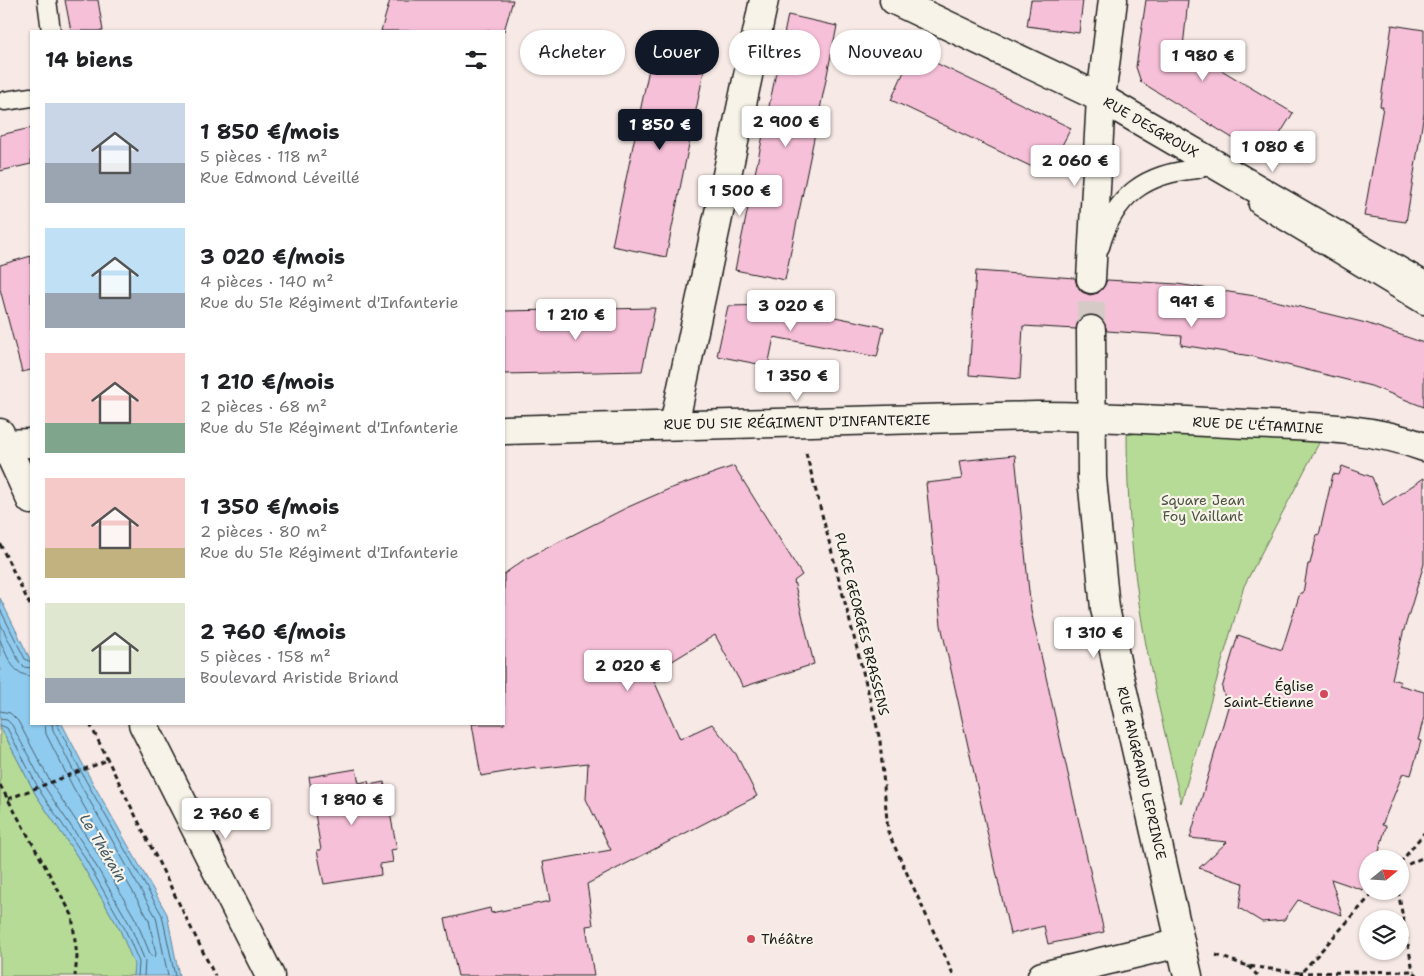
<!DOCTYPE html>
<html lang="fr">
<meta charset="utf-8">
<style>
:root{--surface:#fff;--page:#f6f6f6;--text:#202124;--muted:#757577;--accent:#111827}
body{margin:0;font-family:"Shantell Sans",sans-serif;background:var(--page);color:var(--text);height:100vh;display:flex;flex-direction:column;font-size:19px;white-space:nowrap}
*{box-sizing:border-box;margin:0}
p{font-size:16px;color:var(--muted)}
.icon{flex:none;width:28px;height:28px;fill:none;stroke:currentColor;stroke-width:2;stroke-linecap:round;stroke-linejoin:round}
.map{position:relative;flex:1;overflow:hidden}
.drawer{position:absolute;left:30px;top:30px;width:475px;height:695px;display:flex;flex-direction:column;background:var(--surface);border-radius:0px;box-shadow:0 1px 4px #0004}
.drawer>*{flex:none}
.top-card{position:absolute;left:520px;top:30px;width:475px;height:45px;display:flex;gap:10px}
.needle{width:32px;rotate:72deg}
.controls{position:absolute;left:1359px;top:850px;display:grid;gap:10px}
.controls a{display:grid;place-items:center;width:50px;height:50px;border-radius:50%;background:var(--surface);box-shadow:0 1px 4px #0004;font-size:25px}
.price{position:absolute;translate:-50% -42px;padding:0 11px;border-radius:5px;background:#fff;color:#222;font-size:16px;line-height:32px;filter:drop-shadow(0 1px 2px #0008)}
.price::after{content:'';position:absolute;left:50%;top:30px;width:15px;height:11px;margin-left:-8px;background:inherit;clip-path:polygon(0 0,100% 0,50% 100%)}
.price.selected{background:var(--accent);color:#fff}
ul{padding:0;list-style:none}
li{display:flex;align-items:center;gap:15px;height:125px;padding:0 15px}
li span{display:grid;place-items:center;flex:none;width:140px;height:100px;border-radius:0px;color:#555}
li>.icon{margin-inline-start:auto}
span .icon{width:60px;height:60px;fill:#fffc;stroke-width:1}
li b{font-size:21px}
h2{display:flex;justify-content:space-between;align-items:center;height:60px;padding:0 15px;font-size:21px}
.chip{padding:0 18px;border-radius:22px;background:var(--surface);box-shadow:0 1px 4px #0004;font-size:18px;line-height:45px}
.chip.selected{background:var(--accent);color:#fff}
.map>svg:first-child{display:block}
</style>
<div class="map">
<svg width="1424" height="976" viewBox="0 0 1424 976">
<rect width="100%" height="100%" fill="#f7e9e5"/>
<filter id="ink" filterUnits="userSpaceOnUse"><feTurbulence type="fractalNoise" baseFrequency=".02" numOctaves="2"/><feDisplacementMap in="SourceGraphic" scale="10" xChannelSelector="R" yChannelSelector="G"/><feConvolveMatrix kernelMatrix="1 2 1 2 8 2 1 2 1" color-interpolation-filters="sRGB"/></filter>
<g filter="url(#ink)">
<g fill="#b6db96" stroke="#697c59">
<path d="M 1143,432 L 1320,441 L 1244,586 L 1181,803 C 1168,745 1153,687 1143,628 C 1132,565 1127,499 1127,435 Z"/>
<polygon points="0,726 36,795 77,856 120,930 135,964 133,976 0,976"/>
</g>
<polygon fill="#8fcbef" stroke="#61859b" points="0,598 31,661 31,724 62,724 90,778 167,914 179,976 133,976 134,964 120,930 77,856 36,795 0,726"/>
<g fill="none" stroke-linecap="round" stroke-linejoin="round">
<g stroke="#4a6270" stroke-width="1">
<polyline points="0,609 25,659 31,662"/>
<polyline points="0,623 20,663 24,667 31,668"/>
<path d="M 0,640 C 7,655 12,675 31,676"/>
<polyline points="0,711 10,713 18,721 52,785 93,846 136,920 151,956 155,957 156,954 149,920 73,787 46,734 45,724"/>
<polyline points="0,719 7,720 12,725 46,789 87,850 130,925 145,961 144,976"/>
<polyline points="52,724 53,730 80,784 156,917 168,976"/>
<polyline points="58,724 59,728 86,781 162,915 175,976"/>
<polyline points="0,725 7,728 41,793 82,853 124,927 139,962 138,976"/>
</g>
</g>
<g fill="#f7c0d9" stroke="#1c1c1c">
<polygon points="65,0 98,0 103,31 71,31"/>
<polygon points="390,0 513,0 504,31 381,31"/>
<polygon points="1031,0 1083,0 1079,33 1027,26"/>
<polygon points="1146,0 1188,0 1183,47 1293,113 1265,158 1141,82 1136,67"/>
<polygon points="788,15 837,26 785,280 735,270"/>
<polygon points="1392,25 1424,30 1424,113 1406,222 1364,216 1383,107 1380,106"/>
<polygon points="654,45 707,56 666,257 612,246"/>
<polygon points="913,52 1071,128 1047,174 891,100"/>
<polygon points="31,128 31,164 0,171 0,135"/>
<polygon points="31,256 31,370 22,372 0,289 0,265"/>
<polygon points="976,271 1075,278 1077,286 1082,292 1090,295 1098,293 1104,287 1107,280 1177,284 1255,296 1366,323 1424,343 1424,407 1371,386 1251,356 1181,345 1182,336 1107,331 1104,322 1099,317 1091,314 1083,317 1078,322 1076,329 1023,326 1020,379 969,375"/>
<polygon points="776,305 884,327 877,357 774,337 768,366 717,356 728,306"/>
<polygon points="655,308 642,371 504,374 504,311"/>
<polygon points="1015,455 1031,611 1104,932 1048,944 1044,926 1010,934 941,625 926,483 962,479 959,461"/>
<polygon points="734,466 802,575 794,581 814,664 743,687 715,635 651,674 680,739 712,724 736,754 757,796 587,884 593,925 586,926 594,976 458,976 445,919 490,908 491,913 550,901 543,862 611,850 586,799 588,763 535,769 535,767 481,776 472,724 504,724 504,574 525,559 626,508 669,489"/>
<polygon points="1342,466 1372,477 1383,505 1424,478 1424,564 1403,633 1392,679 1401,682 1399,685 1424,692 1424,717 1418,740 1421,741 1411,775 1403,773 1382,825 1386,826 1377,859 1368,859 1368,879 1363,890 1331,879 1342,915 1298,900 1284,920 1262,922 1239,908 1243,883 1199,868 1227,842 1190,838 1228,707 1222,688 1238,635 1282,650 1300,593 1303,593 1308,564 1310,564 1317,534 1319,535 1333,474 1339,475"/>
<polygon points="356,769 359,783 368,781 369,785 384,782 397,849 391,850 393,862 380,864 381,875 324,884 317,850 321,850 309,777"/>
</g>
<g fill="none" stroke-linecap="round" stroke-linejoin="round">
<polyline stroke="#d6cac7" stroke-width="28" stroke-dasharray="28 14" stroke-linecap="butt" points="1091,330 1091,279"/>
<defs>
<g id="service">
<polyline points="47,0 51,31"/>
<polyline points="5,101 31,97"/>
<polyline points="1258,205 1424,305"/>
<path d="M 1100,247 C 1114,195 1146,173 1198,169"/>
</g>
<g id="minor">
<polyline points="894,0 1101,98 1424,286"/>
<polyline points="1091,279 1101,98 1113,0"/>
<polyline points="1091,330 1092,478 1105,608 1118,670 1188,976"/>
<polyline points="674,425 764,0"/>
<path d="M 504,430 L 1037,416 C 1107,416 1177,421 1247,424 C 1306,427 1369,426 1424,447"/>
<polyline points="4,444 31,443"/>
<polyline points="1042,976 1180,943"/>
</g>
<g id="secondary">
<polyline points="0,433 31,500"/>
<polyline points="143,724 270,976"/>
</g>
</defs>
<use href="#service" stroke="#1c1c1c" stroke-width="21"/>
<use href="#minor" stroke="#1c1c1c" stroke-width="31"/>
<use href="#secondary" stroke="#1c1c1c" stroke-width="31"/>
<g stroke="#1c1c1c" stroke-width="3" stroke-dasharray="5 4" stroke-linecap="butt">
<polyline points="806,453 875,718 880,741 888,832 954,976"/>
<polyline points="0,544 31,607"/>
<polyline points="90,724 215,976"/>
<polyline points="0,785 72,915 77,957 75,976"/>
<polyline points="8,799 108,760"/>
<polyline points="1400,863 1424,833"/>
<polyline points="1400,868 1424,857"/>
<polyline points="1398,891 1413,971"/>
<polyline points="1216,955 1248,966 1301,973 1375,891"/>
<polyline points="1248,966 1258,976"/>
<polyline points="1301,976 1301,973 1413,971 1418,976"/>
</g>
<use href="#service" stroke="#f7f3e8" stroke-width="18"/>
<use href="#minor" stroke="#f7f3e8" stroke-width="28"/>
<use href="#secondary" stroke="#f7f3e8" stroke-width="28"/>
</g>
</g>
<g fill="#d1495b" stroke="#f7f3e8" stroke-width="2">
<circle cx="1324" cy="694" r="5"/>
<circle cx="751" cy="939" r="5"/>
</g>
<g text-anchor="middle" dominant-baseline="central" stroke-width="4.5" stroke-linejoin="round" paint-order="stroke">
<g font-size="14" fill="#1c1c1c" stroke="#f7f3e8">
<text transform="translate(1151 127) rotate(30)">RUE DESGROUX</text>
<text transform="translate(797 422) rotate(-1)">RUE DU 51E RÉGIMENT D'INFANTERIE</text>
<text transform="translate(1258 425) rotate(3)">RUE DE L'ÉTAMINE</text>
<text transform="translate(862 624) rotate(76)">PLACE GEORGES BRASSENS</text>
<text transform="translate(1142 773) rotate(77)">RUE ANGRAND LEPRINCE</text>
</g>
<g font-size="14" fill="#4a5541" stroke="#f7f3e8">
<text x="1203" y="500">Square Jean<tspan x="1203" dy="16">Foy Vaillant</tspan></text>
</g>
<g font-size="14" fill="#1c1c1c" stroke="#f7f3e8" text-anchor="end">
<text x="1314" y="686">Église<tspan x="1314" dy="16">Saint-Étienne</tspan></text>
<text x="761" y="939" text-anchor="start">Théâtre</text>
</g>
<g font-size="15" font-style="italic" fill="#445966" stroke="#f7f3e8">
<text transform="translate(103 848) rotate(59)">Le Thérain</text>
</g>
</g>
</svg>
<div class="controls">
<a><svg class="needle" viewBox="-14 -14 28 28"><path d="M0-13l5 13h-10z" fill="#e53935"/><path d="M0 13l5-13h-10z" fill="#757577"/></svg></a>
<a><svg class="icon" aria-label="layers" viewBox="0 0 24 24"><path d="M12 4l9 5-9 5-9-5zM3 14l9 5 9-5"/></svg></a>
</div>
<b class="price" style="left:1203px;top:82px">1 980 €</b>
<b class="price" style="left:786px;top:148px">2 900 €</b>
<b class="price selected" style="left:660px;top:151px">1 850 €</b>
<b class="price" style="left:1273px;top:173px">1 080 €</b>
<b class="price" style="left:1075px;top:187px">2 060 €</b>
<b class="price" style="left:740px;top:217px">1 500 €</b>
<b class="price" style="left:1192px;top:328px">941 €</b>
<b class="price" style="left:791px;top:332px">3 020 €</b>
<b class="price" style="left:576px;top:341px">1 210 €</b>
<b class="price" style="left:797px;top:402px">1 350 €</b>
<b class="price" style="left:1094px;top:659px">1 310 €</b>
<b class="price" style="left:628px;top:692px">2 020 €</b>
<b class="price" style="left:352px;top:826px">1 890 €</b>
<b class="price" style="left:226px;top:840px">2 760 €</b>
<div class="top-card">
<a class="chip">Acheter</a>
<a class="chip selected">Louer</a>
<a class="chip">Filtres</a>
<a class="chip">Nouveau</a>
</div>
<section class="drawer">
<h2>14 biens<svg class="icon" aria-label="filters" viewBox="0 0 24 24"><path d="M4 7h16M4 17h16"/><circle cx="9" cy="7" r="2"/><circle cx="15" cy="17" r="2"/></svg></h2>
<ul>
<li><span style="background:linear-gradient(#c9d6e8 60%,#9aa5b1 0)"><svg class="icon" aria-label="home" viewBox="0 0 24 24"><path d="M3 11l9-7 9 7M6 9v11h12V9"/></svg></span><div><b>1 850 €/mois</b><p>5 pièces · 118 m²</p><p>Rue Edmond Léveillé</p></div></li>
<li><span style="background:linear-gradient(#bfe0f5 65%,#9aa5b1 0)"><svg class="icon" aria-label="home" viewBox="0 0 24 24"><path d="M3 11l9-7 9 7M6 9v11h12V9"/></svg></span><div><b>3 020 €/mois</b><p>4 pièces · 140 m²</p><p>Rue du 51e Régiment d'Infanterie</p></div></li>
<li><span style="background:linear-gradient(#f6c9c9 70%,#7fa58c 0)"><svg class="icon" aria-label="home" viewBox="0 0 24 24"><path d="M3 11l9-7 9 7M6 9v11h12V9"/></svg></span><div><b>1 210 €/mois</b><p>2 pièces · 68 m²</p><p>Rue du 51e Régiment d'Infanterie</p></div></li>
<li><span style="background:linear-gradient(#f6c9c9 70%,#c2b280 0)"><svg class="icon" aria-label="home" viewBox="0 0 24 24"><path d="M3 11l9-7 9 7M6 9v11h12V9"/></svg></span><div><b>1 350 €/mois</b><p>2 pièces · 80 m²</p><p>Rue du 51e Régiment d'Infanterie</p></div></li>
<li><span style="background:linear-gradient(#dfe7d0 75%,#9aa5b1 0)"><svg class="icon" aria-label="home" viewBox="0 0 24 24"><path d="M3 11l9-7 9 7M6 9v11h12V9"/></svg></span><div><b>2 760 €/mois</b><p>5 pièces · 158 m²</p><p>Boulevard Aristide Briand</p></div></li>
</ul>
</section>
</div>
